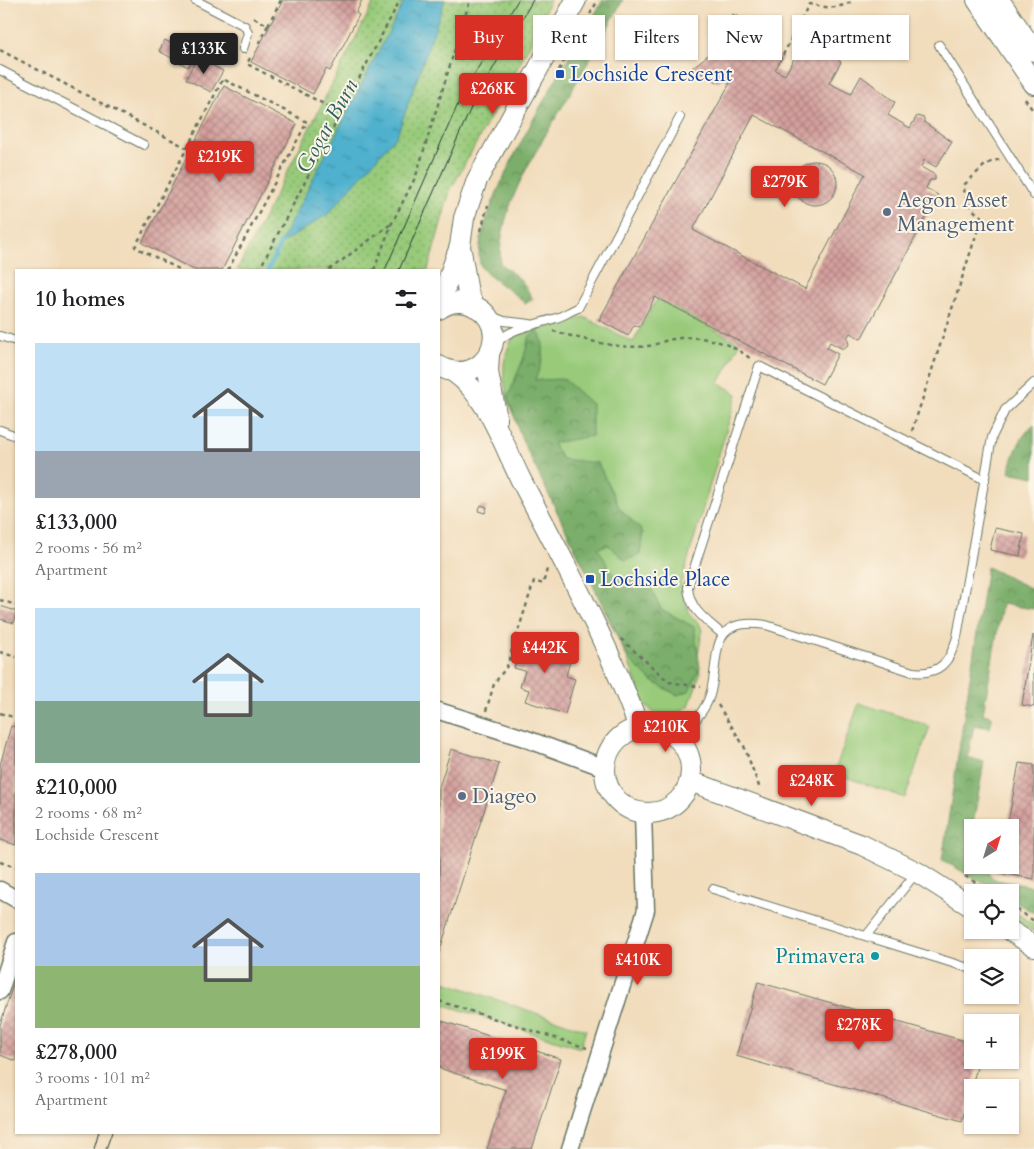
<!DOCTYPE html>
<meta charset="utf-8">
<style>
:root{--surface:#fff;--page:#f6f6f6;--text:#202124;--muted:#757577;--accent:#d93025}
body{margin:0;font-family:Cardo,serif;background:var(--page);color:var(--text);height:100vh;display:flex;flex-direction:column;font-size:19px;white-space:nowrap}
*{box-sizing:border-box;margin:0}
p{font-size:16px;color:var(--muted)}
.icon{flex:none;width:28px;height:28px;fill:none;stroke:currentColor;stroke-width:2;stroke-linecap:round;stroke-linejoin:round}
.map{position:relative;flex:1;overflow:hidden}
.panel{position:absolute;left:15px;top:269px;width:425px;height:865px;display:flex;flex-direction:column;background:var(--surface);border-radius:0px;box-shadow:0 1px 4px #0004}
.panel>*{flex:none}
.guide{position:absolute;left:455px;top:15px;width:475px;height:45px;display:flex;gap:10px}
.needle{width:32px;rotate:38deg}
.buttons{position:absolute;left:964px;top:819px;display:grid;gap:10px}
.buttons a{display:grid;place-items:center;width:55px;height:55px;border-radius:0px;background:var(--surface);box-shadow:0 1px 4px #0004;font-size:25px}
.price{position:absolute;translate:-50% -42px;padding:0 11px;border-radius:5px;background:var(--accent);color:#fff;font-size:16px;line-height:32px;filter:drop-shadow(0 1px 2px #0008)}
.price::after{content:'';position:absolute;left:50%;top:30px;width:15px;height:11px;margin-left:-8px;background:inherit;clip-path:polygon(0 0,100% 0,50% 100%)}
.price.active{background:#222;color:#fff}
ul{padding:0;list-style:none}
li{display:grid;align-content:center;gap:10px;height:265px;padding:0 20px}
li span{display:grid;place-items:center;height:155px;border-radius:0px;color:#555}
li>.icon{margin-inline-start:auto}
span .icon{width:90px;height:90px;fill:#fffc;stroke-width:1}
li b{font-size:21px}
h2{display:flex;justify-content:space-between;align-items:center;height:60px;padding:0 20px;font-size:21px}
.pill{padding:0 18px;border-radius:0px;background:var(--surface);box-shadow:0 1px 4px #0004;font-size:18px;line-height:45px}
.pill.active{background:var(--accent);color:#fff}
.map>svg:first-child{display:block}
</style>
<div class="map">
<svg width="1034" height="1149" viewBox="0 0 1034 1149">
<defs>
<pattern id="forest-crowns" width="20" height="18" patternUnits="userSpaceOnUse" patternTransform="scale(1.25)"><rect width="20" height="18" fill="#7aae6a"/><path d="M2 6a3 3 0 1 1 6 0M12 15a3 3 0 1 1 6 0" fill="none" stroke="#638f58"/></pattern>
<pattern id="park-dots" width="8" height="8" patternUnits="userSpaceOnUse" patternTransform="scale(1.25)"><rect width="8" height="8" fill="#98ca7a"/><path d="M2 2h.1M6 6h.1" fill="none" stroke="#7ba565" stroke-width="1.8" stroke-linecap="round"/></pattern>
<pattern id="water-ripples" width="26" height="14" patternUnits="userSpaceOnUse" patternTransform="scale(1.25)"><rect width="26" height="14" fill="#4fb1ce"/><path d="M2 4q2-2 4 0t4 0M15 11q2-2 4 0t4 0" fill="none" stroke="#4191a8"/></pattern>
<pattern id="building-cross-hatch" width="8" height="8" patternUnits="userSpaceOnUse" patternTransform="scale(1.25)"><rect width="8" height="8" fill="#d49f9d"/><path d="M0 0l8 8M0 8l8-8" fill="none" stroke="#ab8381"/></pattern>
</defs>
<rect width="100%" height="100%" fill="#fcf5e5"/>
<filter id="ink" filterUnits="userSpaceOnUse"><feTurbulence type="fractalNoise" baseFrequency=".02" numOctaves="2"/><feDisplacementMap in="SourceGraphic" scale="10" xChannelSelector="R" yChannelSelector="G"/><feConvolveMatrix kernelMatrix="1 2 1 2 8 2 1 2 1" color-interpolation-filters="sRGB"/></filter>
<filter id="wash" filterUnits="userSpaceOnUse"><feTurbulence type="fractalNoise" baseFrequency=".0096" numOctaves="4" result="noise"/><feDisplacementMap in="SourceGraphic" scale="20" xChannelSelector="R" yChannelSelector="G"/><feGaussianBlur stdDeviation="1.12" result="paint"/><feColorMatrix in="noise" values="0 0 0 0 0 0 0 0 0 0 0 0 0 0 0 0 0 1.4 0 .05"/><feComposite in="paint" operator="in"/></filter>
<g filter="url(#wash)">
<rect width="100%" height="100%" fill="#f1dcbb"/>
<g fill="#98ca7a" stroke="#5c8457">
<path d="M 657,299 L 740,343 L 719,383 L 737,394 L 681,583 L 688,612 L 700,625 L 702,631 L 698,656 L 700,674 L 689,706 L 672,716 L 659,717 L 644,704 L 628,660 L 508,403 C 503,375 500,363 513,337 C 537,329 561,326 584,317 L 633,342 Z"/>
<polygon points="859,703 930,726 905,798 834,773"/>
<polygon points="1010,909 1034,925 1034,932 1010,916"/>
<polygon points="439,980 586,1030 580,1048 439,1003"/>
</g>
<g fill="url(#forest-crowns)" stroke="#4c764f">
<path d="M 603,0 L 623,0 C 603,36 582,73 561,109 C 533,157 499,206 500,263 L 522,281 L 533,299 L 525,304 C 515,291 483,276 480,264 C 468,215 575,49 603,0 Z"/>
<path d="M 538,331 C 548,349 542,362 535,380 L 564,379 L 592,404 L 592,436 L 553,443 L 562,459 L 598,463 L 619,507 L 643,532 L 640,555 L 625,560 L 608,545 L 598,548 L 613,575 L 648,582 L 661,609 L 694,627 L 700,668 L 689,691 L 677,695 L 650,680 L 629,659 L 522,440 L 508,397 L 524,357 L 529,337 Z"/>
<path d="M 1034,425 L 1034,477 L 1009,472 C 1014,455 1019,436 1034,425 Z"/>
<polygon points="987,567 1034,590 1034,609 1002,604 983,714 992,716 990,728 974,725 968,757 984,762 968,853 972,854 972,865 985,865 990,876 997,880 1034,887 1034,913 1010,899 1010,892 999,892 942,860"/>
</g>
<polygon fill="url(#park-dots)" stroke="#5c8457" points="375,0 550,0 524,56 450,191 428,270 237,270"/>
<polygon fill="url(#water-ripples)" stroke="#377781" points="405,0 445,0 397,135 328,214 279,245"/>
<g fill="none" stroke-linecap="round" stroke-linejoin="round">
<polyline stroke="#4fb1ce" stroke-width="4.5" points="268,270 281,242"/>
</g>
<g id="blocks">
<g fill="url(#building-cross-hatch)" fill-rule="evenodd">
<polygon points="283,0 362,0 356,13 359,15 330,71 326,69 313,94 251,62"/>
<path d="M 733,14 L 758,28 L 751,42 L 782,58 L 775,70 L 785,75 L 807,35 L 841,62 L 829,83 L 851,94 L 861,76 L 895,102 L 888,115 L 910,128 L 917,116 L 924,118 L 924,122 L 952,142 L 936,167 L 924,160 L 921,167 L 935,175 L 935,180 L 930,180 L 926,188 L 938,195 L 861,339 L 850,333 L 847,338 L 849,344 L 843,349 L 830,342 L 827,348 L 838,354 L 822,384 L 655,297 L 639,327 L 634,325 L 628,336 L 599,320 L 730,83 L 722,78 L 719,83 L 692,68 L 708,55 L 716,45 ZM 754,115 L 865,174 L 805,289 L 693,230 Z"/>
<polygon points="165,40 195,56 188,67 159,51"/>
<polygon points="197,57 223,71 211,92 186,79"/>
<polygon points="224,86 297,124 222,270 194,270 142,243"/>
<circle cx="815" cy="183" r="22"/>
<polygon points="481,505 487,507 485,513 478,511"/>
<polygon points="995,528 1024,534 1020,556 990,550"/>
<polygon points="0,606 16,611 14,623 0,619"/>
<polygon points="524,635 563,648 560,654 571,658 566,676 575,679 565,714 525,701 529,690 520,687 525,671 514,668"/>
<polygon points="1033,635 1034,636 1034,707 1022,705"/>
<polygon points="11,726 16,727 16,845 0,840 0,765"/>
<polygon points="451,749 499,764 439,953 439,788"/>
<polygon points="1019,763 1034,765 1034,879 999,873 1001,865 1010,865 1010,828 1007,828"/>
<polygon points="16,976 16,1061 0,1055 0,1025"/>
<polygon points="758,982 972,1043 972,1060 979,1060 962,1121 736,1056"/>
<polygon points="439,1020 561,1059 532,1149 487,1149 506,1090 439,1068"/>
</g>
</g>
</g>
<g filter="url(#ink)">
<use href="#blocks" fill-opacity="0" stroke="#687563" stroke-width="1"/>
<g fill="none" stroke-linecap="round" stroke-linejoin="round">
<defs>
<g id="service">
<polyline points="195,0 245,26 248,33 243,49"/>
<polyline points="939,45 1034,195"/>
<polyline points="0,70 144,145"/>
<polyline points="491,316 504,321 530,324"/>
<polyline points="0,336 16,341"/>
<path d="M 497,342 C 514,326 534,326 556,318 C 563,316 570,311 578,308 L 680,117"/>
<polyline points="0,430 16,436"/>
<path d="M 722,634 C 706,620 689,609 688,587 L 759,366 L 985,480"/>
<path d="M 678,740 C 689,727 705,712 710,695 C 721,656 706,616 766,625 L 913,672 C 940,675 950,662 957,637 L 992,437 L 1005,410 L 1034,383"/>
<polyline points="713,889 972,969"/>
<polyline points="866,936 916,873"/>
</g>
<g id="minor">
<polyline points="439,711 524,738 605,768"/>
<polyline points="0,890 16,899"/>
<polyline points="0,991 16,942"/>
<polyline points="570,1149 646,910 643,813"/>
</g>
<g id="tertiary">
<polyline points="977,0 1034,84"/>
<polyline points="999,0 1034,51"/>
<polyline points="461,251 468,293 474,306"/>
<polyline points="439,305 460,246 464,218 477,180 576,0"/>
<path d="M 439,309 C 449,302 461,300 472,305 C 517,324 485,392 439,366"/>
<polyline points="489,355 488,372 497,419"/>
<path d="M 454,372 C 488,396 503,444 521,480 C 564,562 608,642 639,728"/>
<circle cx="648" cy="770" r="43"/>
<polyline points="690,781 862,845 917,872 972,907"/>
<polyline points="1009,930 1034,946"/>
</g>
</defs>
<use href="#service" stroke="#687563" stroke-width="10"/>
<use href="#minor" stroke="#687563" stroke-width="19"/>
<use href="#tertiary" stroke="#687563" stroke-width="22"/>
<g stroke="#687563" stroke-width="2.5" stroke-dasharray="4 4" stroke-linecap="butt">
<polyline points="254,18 268,25 257,46"/>
<polyline points="268,25 281,0"/>
<polyline points="0,50 187,148 135,247 181,270"/>
<path d="M 783,55 L 809,4 C 826,8 838,10 854,0"/>
<polyline points="250,58 247,64 341,113"/>
<polyline points="555,77 598,0"/>
<polyline points="1025,99 1034,112"/>
<polyline points="187,148 223,79 307,122 228,270"/>
<polyline points="481,231 488,205"/>
<polyline points="259,270 400,0"/>
<polyline points="329,270 391,224"/>
<polyline points="374,270 392,223 416,176 470,0"/>
<path d="M 553,331 C 582,339 618,350 648,346 C 656,345 665,340 673,339 C 701,334 731,342 752,360"/>
<path d="M 912,431 L 982,217 C 970,209 964,199 964,185 L 986,164 L 1000,159"/>
<polyline points="0,600 16,605"/>
<polyline points="621,639 669,682 701,687"/>
<polyline points="0,652 16,657"/>
<polyline points="718,705 744,746 760,789"/>
<polyline points="486,711 494,684 507,666 534,581 543,584 547,569"/>
<polyline points="0,713 16,718"/>
<polyline points="0,862 16,867"/>
<polyline points="965,876 991,892"/>
<polyline points="1010,905 1034,921"/>
<polyline points="439,1001 587,1048"/>
</g>
<use href="#service" stroke="#fff" stroke-width="8"/>
<use href="#minor" stroke="#fff" stroke-width="16"/>
<use href="#tertiary" stroke="#fff" stroke-width="20"/>
<g stroke="#1f3d34" stroke-width="1">
<polyline points="385,270 462,95 518,0"/>
<polyline points="399,270 474,101 533,0"/>
<polyline points="94,1149 99,1132"/>
<polyline points="106,1149 112,1132"/>
</g>
</g>
</g>
<g fill="#1a4fb4" stroke="#fcf5e5" stroke-width="2">
<rect x="555" y="69" width="10" height="10" rx="2.5"/>
<rect x="585" y="574" width="10" height="10" rx="2.5"/>
</g>
<g fill="#5c6f8a" stroke="#fcf5e5" stroke-width="2">
<circle cx="887" cy="212" r="5"/>
<circle cx="462" cy="796" r="5"/>
</g>
<circle fill="#0f9aa8" stroke="#fcf5e5" stroke-width="2" cx="875" cy="956" r="5"/>
<g text-anchor="middle" dominant-baseline="central" stroke-width="4" stroke-linejoin="round" paint-order="stroke">
<g font-size="21" fill="#164399" stroke="#fcf5e5" text-anchor="start">
<text x="570" y="74">Lochside Crescent</text>
<text x="600" y="579">Lochside Place</text>
</g>
<g font-size="21" fill="#4e5e75" stroke="#fcf5e5" text-anchor="start">
<text x="897" y="200">Aegon Asset<tspan x="897" dy="24">Management</tspan></text>
<text x="472" y="796">Diageo</text>
</g>
<g font-size="21" fill="#0d838f" stroke="#fcf5e5" text-anchor="end">
<text x="865" y="956">Primavera</text>
</g>
<g font-size="22" font-style="italic" fill="#2d6062" stroke="#fcf5e5">
<text transform="translate(327 126) rotate(-61)">Gogar Burn</text>
</g>
</g>
</svg>
<div class="buttons">
<a><svg class="needle" viewBox="-14 -14 28 28"><path d="M0-13l5 13h-10z" fill="#e53935"/><path d="M0 13l5-13h-10z" fill="#757577"/></svg></a>
<a><svg class="icon" aria-label="locate" viewBox="0 0 24 24"><circle cx="12" cy="12" r="6"/><path d="M12 2v4M12 18v4M2 12h4M18 12h4"/></svg></a>
<a><svg class="icon" aria-label="layers" viewBox="0 0 24 24"><path d="M12 4l9 5-9 5-9-5zM3 14l9 5 9-5"/></svg></a>
<a>+</a>
<a>−</a>
</div>
<b class="price active" style="left:204px;top:75px">£133K</b>
<b class="price" style="left:493px;top:115px">£268K</b>
<b class="price" style="left:220px;top:183px">£219K</b>
<b class="price" style="left:785px;top:208px">£279K</b>
<b class="price" style="left:545px;top:674px">£442K</b>
<b class="price" style="left:666px;top:753px">£210K</b>
<b class="price" style="left:812px;top:807px">£248K</b>
<b class="price" style="left:638px;top:986px">£410K</b>
<b class="price" style="left:859px;top:1051px">£278K</b>
<b class="price" style="left:503px;top:1080px">£199K</b>
<div class="guide">
<a class="pill active">Buy</a>
<a class="pill">Rent</a>
<a class="pill">Filters</a>
<a class="pill">New</a>
<a class="pill">Apartment</a>
</div>
<section class="panel">
<h2>10 homes<svg class="icon" aria-label="filters" viewBox="0 0 24 24"><path d="M4 7h16M4 17h16"/><circle cx="9" cy="7" r="2"/><circle cx="15" cy="17" r="2"/></svg></h2>
<ul>
<li><span style="background:linear-gradient(#bfe0f5 70%,#9aa5b1 0)"><svg class="icon" aria-label="home" viewBox="0 0 24 24"><path d="M3 11l9-7 9 7M6 9v11h12V9"/></svg></span><div><b>£133,000</b><p>2 rooms · 56 m²</p><p>Apartment</p></div></li>
<li><span style="background:linear-gradient(#bfe0f5 60%,#7fa58c 0)"><svg class="icon" aria-label="home" viewBox="0 0 24 24"><path d="M3 11l9-7 9 7M6 9v11h12V9"/></svg></span><div><b>£210,000</b><p>2 rooms · 68 m²</p><p>Lochside Crescent</p></div></li>
<li><span style="background:linear-gradient(#a9c7e8 60%,#8fb573 0)"><svg class="icon" aria-label="home" viewBox="0 0 24 24"><path d="M3 11l9-7 9 7M6 9v11h12V9"/></svg></span><div><b>£278,000</b><p>3 rooms · 101 m²</p><p>Apartment</p></div></li>
</ul>
</section>
</div>
